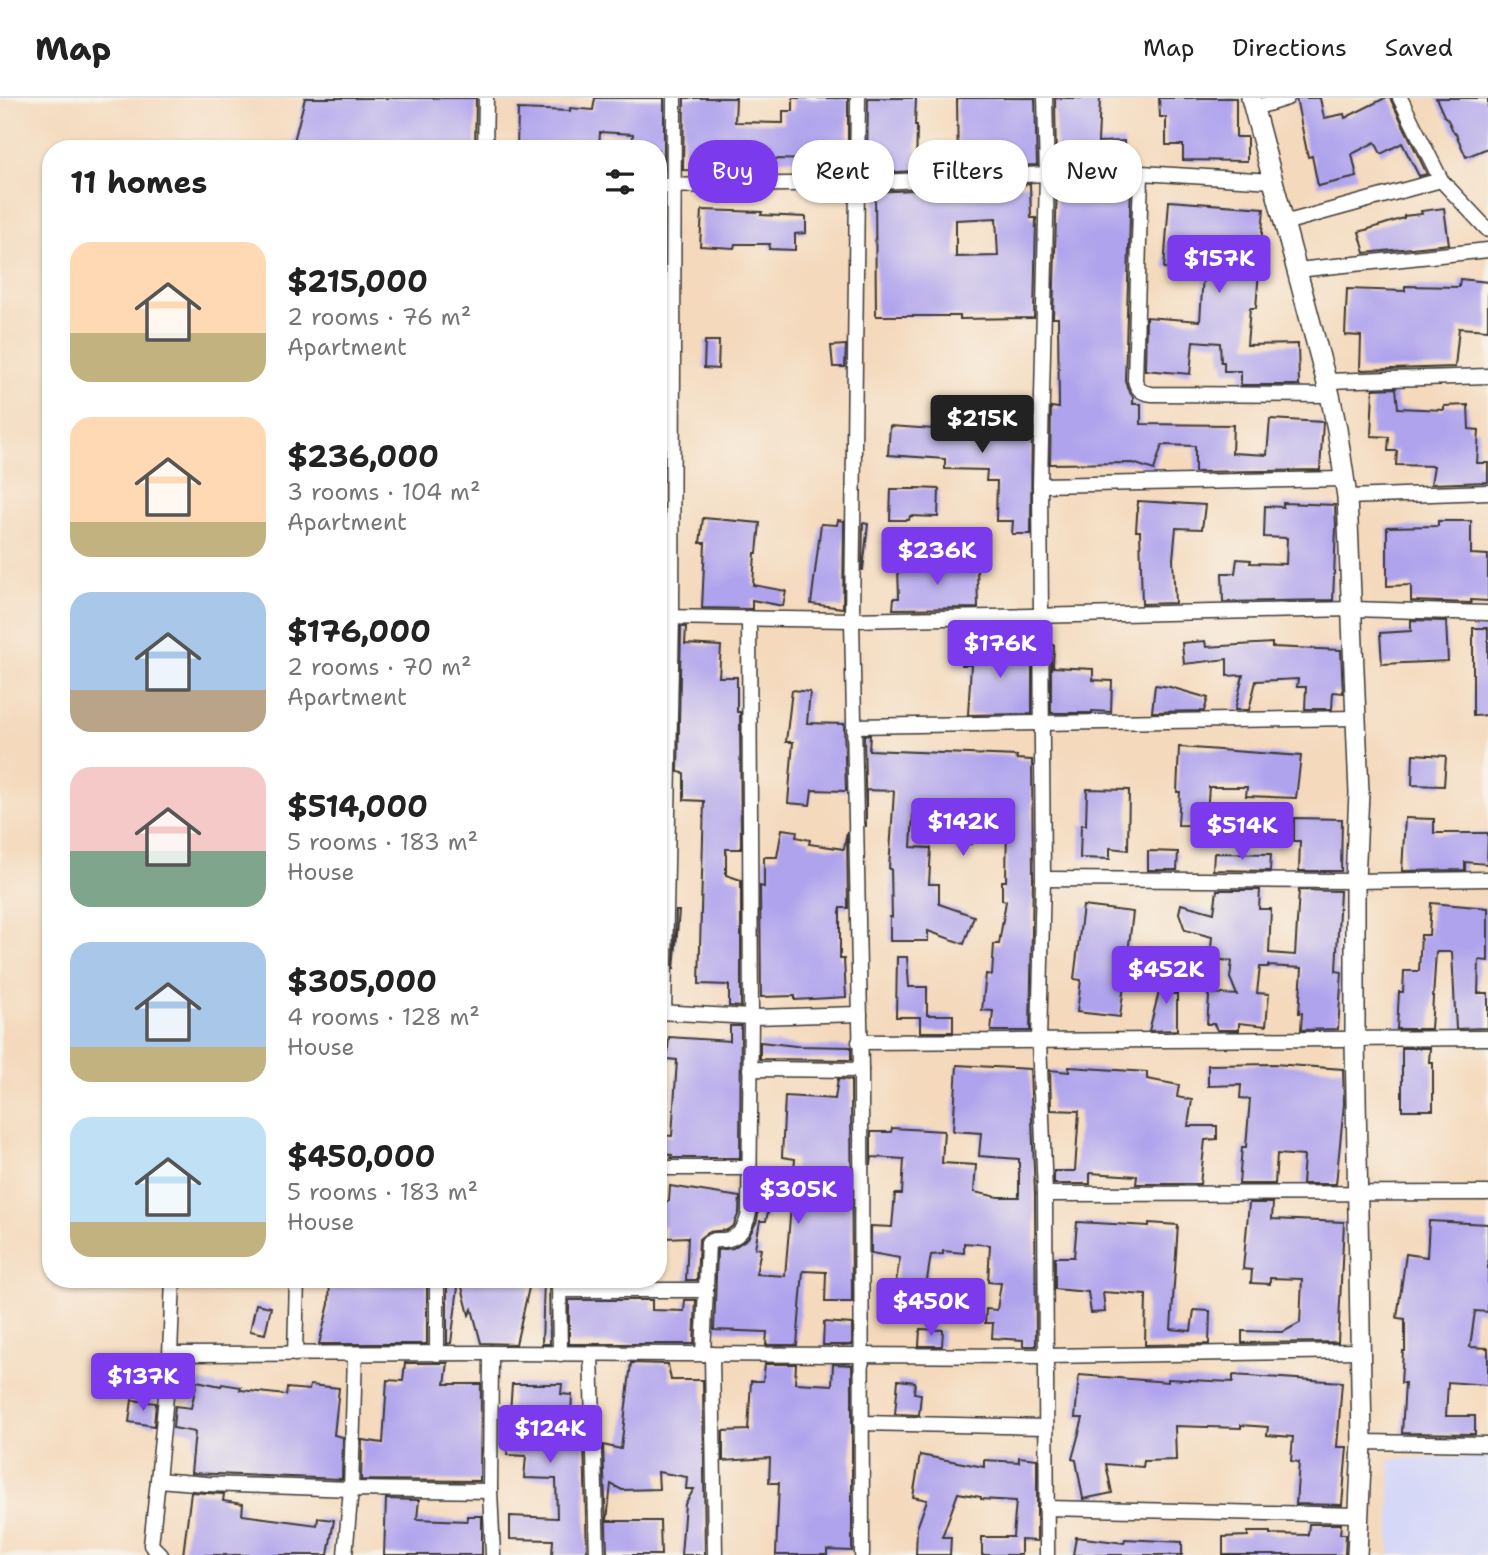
<!DOCTYPE html>
<meta charset="utf-8">
<style>
:root{--surface:#fff;--page:#f2f2f2;--text:#222;--muted:#767676;--line:#e0e0e0;--accent:#7c3aed}
body{margin:0;font-family:"Shantell Sans",sans-serif;background:var(--page);color:var(--text);height:100vh;display:flex;flex-direction:column;font-size:26px;white-space:nowrap}
*{box-sizing:border-box;margin:0}
p{font-size:23px;color:var(--muted)}
.icon{flex:none;width:38px;height:38px;fill:none;stroke:currentColor;stroke-width:2;stroke-linecap:round;stroke-linejoin:round}
.map{position:relative;flex:1;overflow:hidden}
.details{position:absolute;left:42px;top:42px;width:625px;height:1148px;display:flex;flex-direction:column;background:var(--surface);border-radius:28px;box-shadow:0 2px 5px #0004}
.details>*{flex:none}
.banner{position:absolute;left:688px;top:42px;width:665px;height:63px;display:flex;gap:14px}
.price{position:absolute;translate:-50% -60px;padding:0 16px;border-radius:7px;background:var(--accent);color:#fff;font-size:23px;line-height:46px;filter:drop-shadow(0 2px 4px #0008)}
.price::after{content:'';position:absolute;left:50%;top:42px;width:21px;height:16px;margin-left:-10px;background:inherit;clip-path:polygon(0 0,100% 0,50% 100%)}
.price.selected{background:#222;color:#fff}
ul{padding:0;list-style:none}
li{display:flex;align-items:center;gap:21px;height:175px;padding:0 28px}
li span{display:grid;place-items:center;flex:none;width:196px;height:140px;border-radius:21px;color:#555}
li>.icon{margin-inline-start:auto}
span .icon{width:84px;height:84px;fill:#fffc;stroke-width:1}
li b{font-size:30px}
h2{display:flex;justify-content:space-between;align-items:center;height:84px;padding:0 28px;font-size:30px}
.pill{padding:0 24px;border-radius:28px;background:var(--surface);box-shadow:0 2px 5px #0004;font-size:24px;line-height:63px}
.pill.selected{background:var(--accent);color:#fff}
header{display:flex;align-items:center;gap:42px;box-sizing:border-box;height:98px;padding:0 35px;background:var(--surface);border-bottom:2px solid var(--line)}
header strong{font-size:33px}
nav{display:flex;gap:38px;margin-inline-start:auto;font-size:24px}
.map>svg:first-child{display:block}
</style>
<header>
<strong>Map</strong>
<nav><a>Map</a><a>Directions</a><a>Saved</a></nav>
</header>
<div class="map">
<svg width="1488" height="1457" viewBox="0 0 1488 1457">
<rect width="100%" height="100%" fill="#f7f3e8"/>
<filter id="ink" filterUnits="userSpaceOnUse"><feTurbulence type="fractalNoise" baseFrequency=".0143" numOctaves="2"/><feDisplacementMap in="SourceGraphic" scale="14" xChannelSelector="R" yChannelSelector="G"/><feConvolveMatrix kernelMatrix="1 2 1 2 8 2 1 2 1" color-interpolation-filters="sRGB"/></filter>
<filter id="wash" filterUnits="userSpaceOnUse"><feTurbulence type="fractalNoise" baseFrequency=".00686" numOctaves="4" result="noise"/><feDisplacementMap in="SourceGraphic" scale="28" xChannelSelector="R" yChannelSelector="G"/><feGaussianBlur stdDeviation="1.57" result="paint"/><feColorMatrix in="noise" values="0 0 0 0 0 0 0 0 0 0 0 0 0 0 0 0 0 1.4 0 .05"/><feComposite in="paint" operator="in"/></filter>
<g filter="url(#wash)">
<rect width="100%" height="100%" fill="#f4d9bc"/>
<polygon fill="#d6d8f8" points="1488,1359 1488,1457 1390,1457 1390,1361"/>
<g id="blocks">
<g fill="#afa3ed" fill-rule="evenodd">
<polygon points="305,0 476,0 475,51 292,51"/>
<polygon points="595,0 664,0 664,72 658,71 658,51 632,51 633,36 600,34 599,51 517,51 518,11 570,13 570,10 593,12"/>
<polygon points="684,0 736,0 735,24 783,25 783,13 793,13 793,0 848,0 848,68 814,69 814,62 773,61 773,66 745,65 745,73 683,72"/>
<polygon points="868,0 916,0 915,27 917,27 916,73 875,75 875,68 867,68"/>
<polygon points="957,0 1035,0 1037,67 958,71"/>
<polygon points="1055,0 1100,0 1098,44 1124,43 1125,66 1056,66"/>
<polygon points="1159,0 1236,0 1236,39 1247,39 1247,63 1183,62 1183,47 1166,47 1166,19 1160,19"/>
<polygon points="1296,0 1320,0 1324,20 1344,16 1345,20 1385,0 1390,0 1427,76 1419,78 1402,45 1381,56 1375,44 1352,56 1357,79 1318,88 1312,58 1308,59"/>
<polygon points="1436,0 1488,0 1488,50 1466,59 1456,36 1453,33 1448,22 1444,18"/>
<polygon points="1131,85 1125,282 1128,292 1133,299 1133,306 1141,306 1141,326 1233,327 1232,355 1267,357 1270,321 1323,324 1320,372 1195,374 1195,348 1162,347 1154,372 1133,365 1050,366 1051,309 1059,310 1058,220 1053,220 1057,86"/>
<path d="M 1030,86 L 1031,120 L 1036,120 L 1034,220 L 960,221 L 960,218 L 876,218 L 875,94 ZM 996,120 L 998,158 L 956,159 L 956,122 Z"/>
<polygon points="1169,103 1264,110 1256,210 1250,210 1247,247 1298,246 1299,287 1241,287 1241,273 1224,273 1224,264 1221,264 1220,245 1193,243 1190,276 1145,272 1146,219 1200,223 1203,177 1195,177 1196,172 1164,170"/>
<polygon points="1444,110 1449,146 1365,155 1359,134 1404,120 1404,118 1422,116 1421,113"/>
<polygon points="702,112 762,114 761,117 806,119 806,135 795,136 795,152 769,151 770,146 735,146 734,150 700,148"/>
<polygon points="1460,181 1488,184 1488,232 1459,230 1455,269 1360,272 1361,238 1345,237 1347,191 1405,193 1405,188 1459,189"/>
<polygon points="705,243 719,243 718,271 704,270"/>
<polygon points="846,247 845,269 833,269 831,248"/>
<polygon points="1396,290 1398,310 1444,312 1444,308 1468,307 1469,331 1479,332 1477,365 1488,365 1488,384 1431,386 1434,368 1396,367 1397,353 1388,353 1389,339 1371,338 1373,291"/>
<polygon points="989,308 1032,309 1031,436 1012,436 1013,423 996,423 997,383 986,383 987,372 945,371 945,361 888,357 890,328 934,331 933,312 947,312 948,326 989,325"/>
<polygon points="915,390 939,391 938,419 910,418 909,422 890,422 891,391 915,391"/>
<polygon points="1138,403 1205,407 1202,431 1176,430 1173,461 1175,505 1142,506 1140,433 1136,433"/>
<polygon points="1283,405 1335,407 1336,429 1333,502 1223,504 1222,475 1235,475 1237,461 1251,462 1250,465 1286,466 1287,440 1264,439 1265,408 1283,409"/>
<polygon points="703,420 760,425 757,455 755,455 753,487 786,493 783,508 752,502 752,511 702,510 705,445 700,445"/>
<polygon points="838,422 844,423 843,510 811,506 821,426 837,427"/>
<polygon points="1438,423 1471,423 1471,456 1488,457 1488,503 1471,502 1471,505 1411,503 1411,487 1387,488 1387,429 1438,428"/>
<polygon points="863,425 868,426 863,472 862,472"/>
<polygon points="929,462 929,470 977,468 978,510 893,511 894,500 899,500 898,469 910,468 910,463"/>
<polygon points="1411,522 1446,523 1448,563 1382,566 1380,535 1411,533"/>
<polygon points="658,529 662,529 660,656 658,656"/>
<polygon points="681,529 686,529 685,546 721,548 719,579 737,579 737,614 740,614 741,751 726,751 726,777 741,782 741,909 729,908 729,887 699,886 704,703 684,702 684,675 678,674"/>
<polygon points="1473,530 1488,530 1488,617 1473,618"/>
<polygon points="1205,543 1206,549 1272,545 1272,549 1341,552 1343,595 1333,594 1332,611 1305,611 1306,589 1297,589 1298,581 1256,583 1249,612 1235,612 1243,577 1227,578 1227,561 1184,566 1182,545"/>
<polygon points="1027,546 1032,547 1032,616 968,617 971,567 962,567 963,548 1005,549 1005,547 1027,551"/>
<polygon points="1051,547 1054,547 1053,569 1093,571 1093,582 1112,583 1111,614 1092,613 1092,615 1051,615"/>
<polygon points="1155,587 1170,589 1208,600 1204,613 1152,614"/>
<polygon points="792,592 810,594 807,625 844,626 846,693 812,692 810,707 788,705 793,644 786,644"/>
<polygon points="864,637 870,637 869,652 1017,658 1016,661 1032,662 1033,781 1030,933 991,933 993,913 982,912 986,876 992,877 994,846 999,846 1006,803 1002,802 1002,783 1006,783 1007,724 973,722 972,746 942,745 943,718 913,716 911,749 931,750 929,786 939,786 939,806 974,818 964,846 928,833 928,843 890,843 890,819 892,819 891,771 889,771 894,693 866,692 866,729"/>
<polygon points="1179,649 1301,658 1296,700 1246,698 1247,689 1209,689 1206,728 1178,727 1180,694 1177,694"/>
<polygon points="1413,656 1446,658 1444,688 1412,687"/>
<polygon points="1087,691 1129,692 1128,752 1110,750 1110,761 1080,760 1081,727 1086,727"/>
<polygon points="1294,720 1342,721 1341,773 1299,773 1300,743 1294,743"/>
<polygon points="1405,720 1434,721 1434,735 1488,735 1487,766 1465,764 1465,772 1402,773"/>
<polygon points="782,731 797,733 796,739 810,742 809,746 844,751 847,733 848,810 840,810 840,861 844,861 846,899 795,902 795,898 761,899 760,788 764,789 764,759 777,759"/>
<polygon points="1148,753 1178,754 1177,772 1148,772"/>
<polygon points="1214,755 1271,756 1270,773 1213,772"/>
<polygon points="1217,792 1260,792 1259,811 1271,811 1269,855 1295,857 1299,792 1340,793 1336,873 1342,874 1338,931 1301,932 1302,915 1299,915 1302,870 1268,868 1268,866 1268,869 1260,869 1257,895 1269,896 1266,928 1239,925 1239,932 1217,932 1214,926 1207,926 1209,899 1207,895 1237,897 1230,880 1232,863 1210,861 1212,839 1185,832 1179,815 1181,806 1214,815"/>
<polygon points="1431,805 1488,810 1488,863 1479,862 1478,895 1488,895 1488,930 1456,931 1452,854 1436,854 1431,931 1397,931 1399,894 1403,894 1404,873 1419,873 1421,837 1429,837"/>
<polygon points="1083,808 1133,814 1120,919 1077,914 1081,882 1074,881"/>
<polygon points="676,813 679,813 674,872"/>
<polygon points="897,859 907,859 909,889 927,889 927,917 953,917 953,934 920,934 920,919 896,919"/>
<polygon points="1164,874 1177,878 1172,896 1177,896 1177,932 1149,933"/>
<polygon points="730,928 741,928 740,1060 671,1060 672,1057 658,1056 658,1037 672,1038 677,962 667,961 669,939 730,943"/>
<polygon points="760,944 796,948 851,949 851,962 760,961"/>
<polygon points="1402,950 1430,950 1429,964 1433,964 1433,1012 1402,1012"/>
<polygon points="1274,966 1343,971 1344,1006 1336,1086 1302,1086 1304,1058 1277,1056 1275,1086 1239,1086 1242,1049 1246,1049 1250,1001 1240,1000 1241,987 1208,988 1208,967"/>
<polygon points="957,967 1030,971 1035,1096 1036,1248 1023,1248 1023,1242 992,1240 993,1225 985,1225 986,1211 997,1212 1001,1185 988,1184 990,1147 964,1145 964,1155 943,1153 943,1156 931,1157 926,1188 896,1183 900,1160 871,1155 871,1128 892,1129 895,1096 902,1096 904,1061 872,1059 871,1067 871,1034 891,1034 892,1030 944,1033 942,1065 976,1067 974,1094 998,1099 1019,1099 1019,1061 979,1058 981,1035 953,1033"/>
<polygon points="1069,969 1147,974 1147,981 1179,987 1177,999 1192,1002 1188,1028 1217,1028 1217,1041 1205,1042 1200,1086 1136,1086 1137,1078 1090,1075 1090,1086 1054,1086 1054,1073 1075,1073 1079,1013 1051,1012 1050,972 1069,974"/>
<polygon points="838,981 851,982 852,1204 825,1204 826,1174 803,1173 797,1247 766,1247 767,1234 714,1232 717,1152 733,1150 748,1140 757,1123 759,1108 769,1110 766,1123 760,1123 755,1150 761,1151 756,1176 785,1178 795,1061 782,1059 785,998 835,1001"/>
<polygon points="670,1088 740,1099 739,1114 734,1127 727,1132 708,1134 699,1141 697,1182 686,1182 688,1139 666,1140 665,1128 658,1128 658,1104 669,1103"/>
<polygon points="1249,1105 1273,1105 1272,1121 1344,1124 1338,1244 1242,1245 1242,1233 1283,1234 1300,1225 1302,1181 1270,1180 1270,1186 1251,1185 1252,1172 1243,1171"/>
<polygon points="1429,1123 1488,1126 1488,1214 1475,1213 1470,1249 1488,1250 1488,1287 1448,1284 1446,1318 1475,1318 1475,1336 1402,1335 1405,1285 1401,1285 1403,1253 1405,1253 1405,1221 1397,1220 1406,1156 1427,1159"/>
<polygon points="1077,1124 1149,1128 1149,1125 1178,1127 1171,1231 1191,1233 1194,1212 1210,1213 1209,1246 1145,1247 1146,1197 1103,1194 1105,1214 1091,1215 1088,1194 1055,1191 1055,1159 1074,1159"/>
<polygon points="330,1181 427,1181 427,1246 319,1246 329,1206"/>
<polygon points="447,1181 459,1181 451,1245 447,1246"/>
<polygon points="460,1181 531,1181 516,1246 481,1245 472,1211 469,1217"/>
<polygon points="544,1181 549,1181 550,1246 542,1246"/>
<polygon points="569,1202 652,1202 652,1212 684,1213 685,1202 696,1202 694,1246 569,1246"/>
<polygon points="256,1206 271,1209 265,1236 250,1233"/>
<polygon points="824,1224 852,1226 852,1247 823,1247"/>
<polygon points="920,1231 943,1232 942,1248 919,1248"/>
<polygon points="405,1265 448,1265 445,1286 481,1286 480,1383 361,1382 362,1342 383,1345 387,1282 403,1283"/>
<polygon points="631,1265 668,1266 671,1282 703,1282 705,1457 681,1457 685,1406 694,1391 686,1391 687,1379 658,1374 659,1391 622,1392 611,1386 607,1423 660,1423 661,1457 607,1457 603,1347 621,1351"/>
<polygon points="765,1266 796,1266 795,1285 832,1287 833,1266 852,1267 852,1453 827,1452 827,1457 776,1457 779,1385 769,1385 770,1360 723,1363 723,1333 748,1332 751,1283 763,1283"/>
<polygon points="1079,1277 1168,1284 1168,1281 1233,1284 1233,1277 1342,1284 1337,1349 1347,1349 1342,1407 1296,1406 1299,1364 1291,1363 1293,1339 1267,1337 1268,1329 1241,1327 1241,1330 1175,1328 1176,1362 1144,1363 1143,1369 1106,1366 1112,1395 1083,1401 1076,1362 1072,1361 1083,1320 1075,1320"/>
<polygon points="898,1282 915,1284 914,1295 921,1296 919,1317 895,1316"/>
<polygon points="197,1283 221,1288 222,1286 241,1289 240,1292 286,1297 287,1290 309,1292 310,1287 339,1290 334,1337 343,1339 342,1381 191,1375 195,1334 173,1330 175,1308 191,1310"/>
<polygon points="512,1286 562,1286 561,1296 572,1297 570,1339 584,1342 587,1457 552,1457 553,1442 510,1441 510,1418 557,1420 556,1381 524,1380 526,1358 507,1357"/>
<polygon points="132,1302 156,1305 154,1328 129,1324"/>
<polygon points="920,1357 984,1369 984,1362 1019,1364 1019,1359 1037,1361 1037,1443 1021,1442 1021,1457 982,1457 982,1439 1013,1439 1016,1403 981,1401 981,1399 958,1395 942,1439 951,1439 950,1457 916,1457 917,1430 927,1402 913,1399"/>
<polygon points="191,1394 224,1396 223,1403 243,1406 242,1417 317,1427 318,1420 334,1422 328,1457 183,1457"/>
<polygon points="386,1401 419,1402 417,1421 467,1423 467,1418 482,1418 482,1457 384,1457"/>
<polygon points="1309,1426 1341,1426 1340,1436 1346,1436 1345,1457 1223,1457 1223,1439 1248,1438 1248,1434 1270,1434 1270,1436 1308,1437"/>
<polygon points="1076,1439 1124,1445 1125,1441 1182,1444 1182,1457 1073,1457"/>
</g>
</g>
</g>
<g filter="url(#ink)">
<use href="#blocks" fill-opacity="0" stroke="#3c3834" stroke-width="2"/>
<g fill="none" stroke-linecap="round" stroke-linejoin="round">
<defs>
<g id="minor">
<polyline points="858,0 852,522 861,972 862,1457"/>
<polyline points="1045,0 1047,76 1040,387 1043,781 1039,943 1045,1096 1047,1457"/>
<polyline points="1400,0 1441,82 1488,132"/>
<polyline points="1254,10 1287,0"/>
<polyline points="485,51 486,0"/>
<path d="M 1141,75 L 1135,282 C 1137,292 1142,295 1152,296 L 1330,297"/>
<polyline points="658,88 858,85 1047,76 1141,75 1273,83"/>
<polyline points="1284,125 1441,82"/>
<polyline points="1297,172 1488,152"/>
<polyline points="1326,283 1488,278"/>
<polyline points="1040,387 1344,381"/>
<polyline points="1347,399 1488,394"/>
<polyline points="658,519 852,522 1352,511 1488,515"/>
<polyline points="854,628 1355,620"/>
<polyline points="1043,781 1355,783 1488,781"/>
<polyline points="658,914 751,919 860,916"/>
<polyline points="664,914 672,518 674,0"/>
<polyline points="859,944 1488,940"/>
<polyline points="750,971 861,972"/>
<polyline points="658,1070 748,1070"/>
<polyline points="1045,1096 1488,1095"/>
<polyline points="173,1181 170,1256 158,1382 207,1386 351,1391 490,1393"/>
<polyline points="559,1181 560,1256"/>
<polyline points="559,1192 706,1192"/>
<polyline points="491,1255 490,1393 493,1457"/>
<polyline points="170,1256 491,1255 1045,1258 1359,1253"/>
<polyline points="295,1256 297,1181"/>
<polyline points="437,1256 437,1181"/>
<polyline points="591,1256 597,1457"/>
<path d="M 703,1256 L 708,1145 C 714,1141 717,1142 724,1142 C 740,1140 746,1129 749,1115 L 751,919 L 749,520"/>
<polyline points="712,1256 715,1457"/>
<polyline points="861,1325 1046,1329"/>
<polyline points="1362,1344 1488,1346"/>
<polyline points="158,1382 151,1447 161,1457"/>
<polyline points="1046,1410 1358,1417"/>
<polyline points="345,1457 351,1391 355,1256"/>
</g>
<polyline id="secondary" points="1251,0 1330,297 1337,331 1347,399 1359,695 1355,783 1355,942 1362,1344 1357,1457"/>
</defs>
<use href="#minor" stroke="#3c3834" stroke-width="17"/>
<use href="#secondary" stroke="#3c3834" stroke-width="22"/>
<use href="#minor" stroke="#fff" stroke-width="14"/>
<use href="#secondary" stroke="#fff" stroke-width="19"/>
</g>
</g>
</svg>
<b class="price" style="left:1219px;top:197px">$157K</b>
<b class="price selected" style="left:982px;top:357px">$215K</b>
<b class="price" style="left:937px;top:489px">$236K</b>
<b class="price" style="left:1000px;top:582px">$176K</b>
<b class="price" style="left:963px;top:760px">$142K</b>
<b class="price" style="left:1242px;top:764px">$514K</b>
<b class="price" style="left:1166px;top:908px">$452K</b>
<b class="price" style="left:798px;top:1128px">$305K</b>
<b class="price" style="left:931px;top:1240px">$450K</b>
<b class="price" style="left:143px;top:1315px">$137K</b>
<b class="price" style="left:550px;top:1367px">$124K</b>
<div class="banner">
<a class="pill selected">Buy</a>
<a class="pill">Rent</a>
<a class="pill">Filters</a>
<a class="pill">New</a>
</div>
<section class="details">
<h2>11 homes<svg class="icon" aria-label="filters" viewBox="0 0 24 24"><path d="M4 7h16M4 17h16"/><circle cx="9" cy="7" r="2"/><circle cx="15" cy="17" r="2"/></svg></h2>
<ul>
<li><span style="background:linear-gradient(#ffd9b3 65%,#c2b280 0)"><svg class="icon" aria-label="home" viewBox="0 0 24 24"><path d="M3 11l9-7 9 7M6 9v11h12V9"/></svg></span><div><b>$215,000</b><p>2 rooms · 76 m²</p><p>Apartment</p></div></li>
<li><span style="background:linear-gradient(#ffd9b3 75%,#c2b280 0)"><svg class="icon" aria-label="home" viewBox="0 0 24 24"><path d="M3 11l9-7 9 7M6 9v11h12V9"/></svg></span><div><b>$236,000</b><p>3 rooms · 104 m²</p><p>Apartment</p></div></li>
<li><span style="background:linear-gradient(#a9c7e8 70%,#b9a48a 0)"><svg class="icon" aria-label="home" viewBox="0 0 24 24"><path d="M3 11l9-7 9 7M6 9v11h12V9"/></svg></span><div><b>$176,000</b><p>2 rooms · 70 m²</p><p>Apartment</p></div></li>
<li><span style="background:linear-gradient(#f6c9c9 60%,#7fa58c 0)"><svg class="icon" aria-label="home" viewBox="0 0 24 24"><path d="M3 11l9-7 9 7M6 9v11h12V9"/></svg></span><div><b>$514,000</b><p>5 rooms · 183 m²</p><p>House</p></div></li>
<li><span style="background:linear-gradient(#a9c7e8 75%,#c2b280 0)"><svg class="icon" aria-label="home" viewBox="0 0 24 24"><path d="M3 11l9-7 9 7M6 9v11h12V9"/></svg></span><div><b>$305,000</b><p>4 rooms · 128 m²</p><p>House</p></div></li>
<li><span style="background:linear-gradient(#bfe0f5 75%,#c2b280 0)"><svg class="icon" aria-label="home" viewBox="0 0 24 24"><path d="M3 11l9-7 9 7M6 9v11h12V9"/></svg></span><div><b>$450,000</b><p>5 rooms · 183 m²</p><p>House</p></div></li>
</ul>
</section>
</div>
